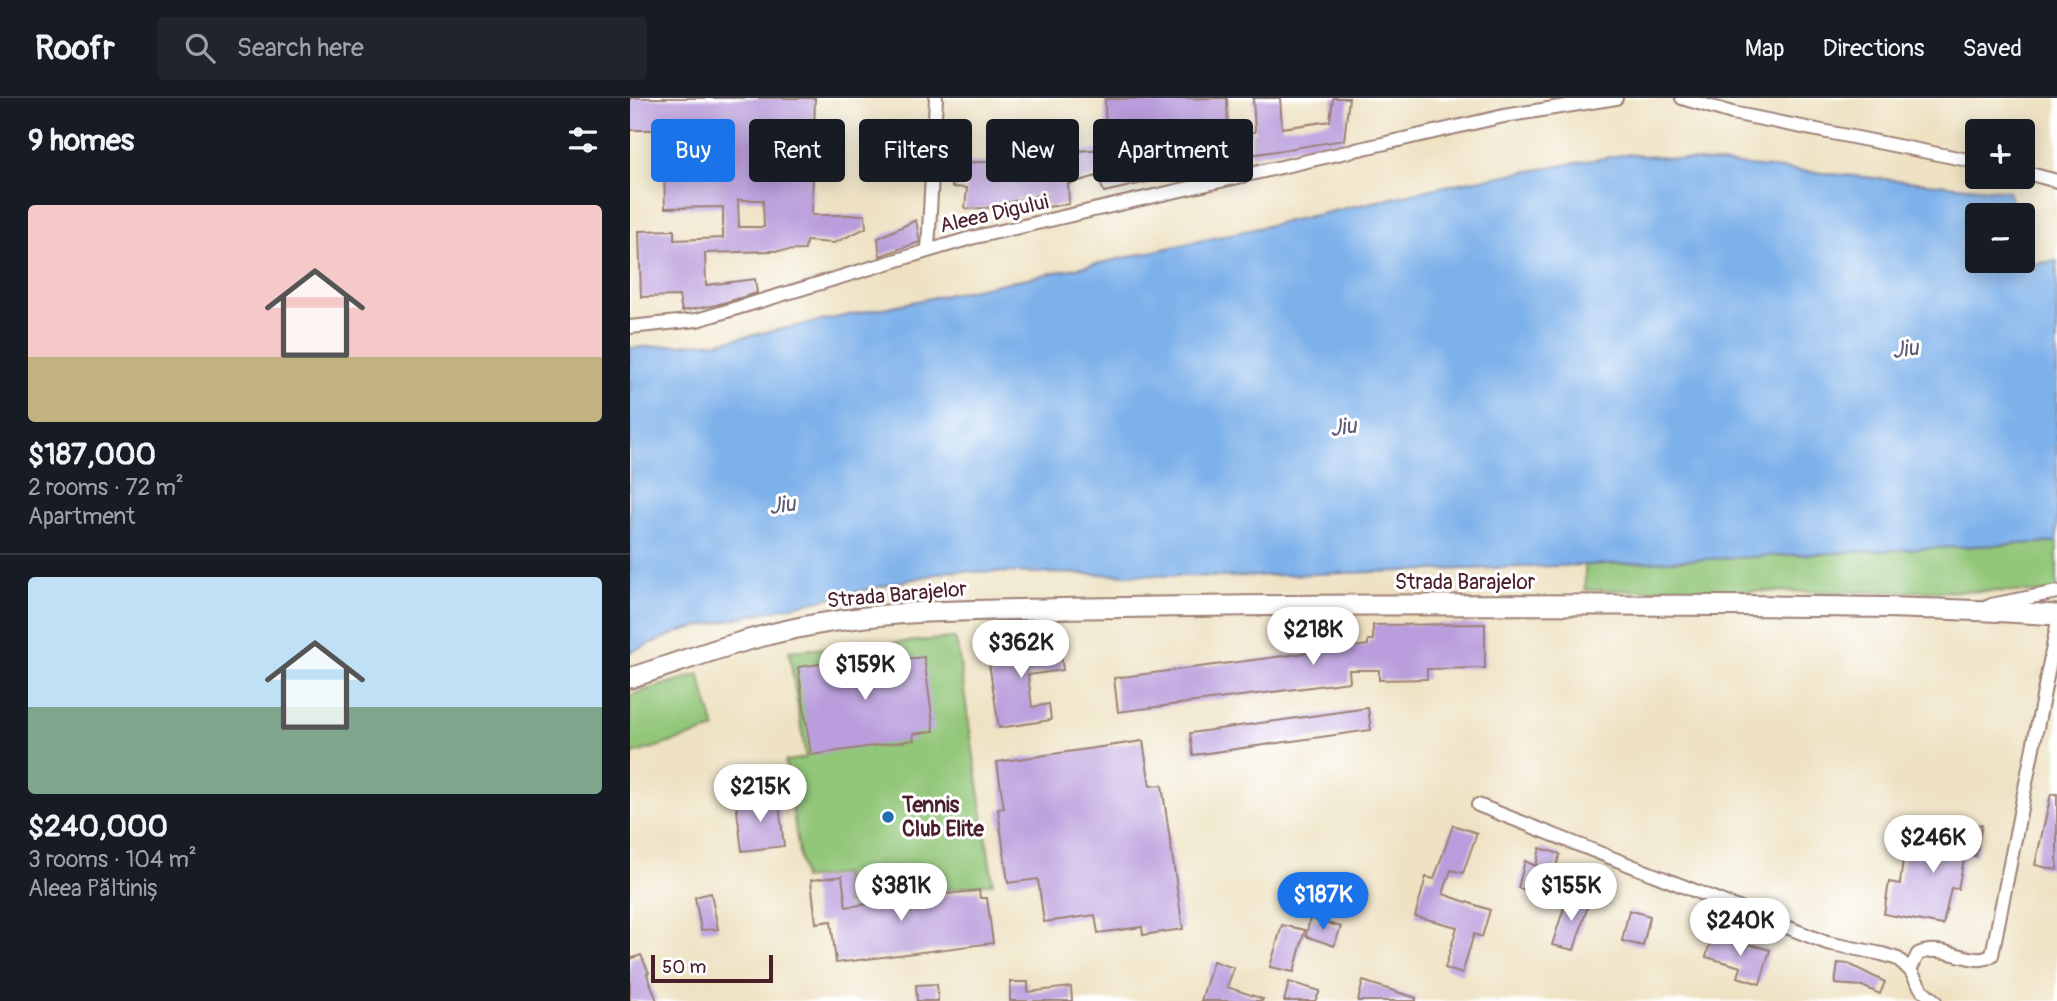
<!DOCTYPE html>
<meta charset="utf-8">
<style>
:root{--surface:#171b24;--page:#20242c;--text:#f1f3f6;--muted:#9ea1a6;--line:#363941;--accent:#1a73e8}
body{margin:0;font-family:Pangolin,sans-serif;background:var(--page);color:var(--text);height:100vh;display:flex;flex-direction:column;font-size:26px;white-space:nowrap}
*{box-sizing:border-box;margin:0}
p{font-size:23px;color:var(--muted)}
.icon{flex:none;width:38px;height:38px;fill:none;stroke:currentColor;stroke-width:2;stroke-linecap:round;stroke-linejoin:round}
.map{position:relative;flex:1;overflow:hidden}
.panel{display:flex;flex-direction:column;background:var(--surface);width:630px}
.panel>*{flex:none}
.hud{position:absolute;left:21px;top:21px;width:665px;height:63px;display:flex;gap:14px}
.buttons{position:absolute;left:1335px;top:21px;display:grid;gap:14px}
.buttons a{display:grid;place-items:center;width:70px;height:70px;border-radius:7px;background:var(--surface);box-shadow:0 4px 18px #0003;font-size:35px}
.scale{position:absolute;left:21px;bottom:18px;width:122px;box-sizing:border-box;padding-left:7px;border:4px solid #4a1f2b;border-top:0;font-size:19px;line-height:24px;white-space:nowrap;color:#4a1f2b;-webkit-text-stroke:5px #fff;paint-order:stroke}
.price{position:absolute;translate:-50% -60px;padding:0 16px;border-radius:24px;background:#fff;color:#222;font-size:23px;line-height:46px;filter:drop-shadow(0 2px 4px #0008)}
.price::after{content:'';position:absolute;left:50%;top:42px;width:21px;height:16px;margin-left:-10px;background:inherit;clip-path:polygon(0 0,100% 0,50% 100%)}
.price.on{background:var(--accent);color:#fff}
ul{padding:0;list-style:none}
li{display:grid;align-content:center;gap:14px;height:371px;padding:0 28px}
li+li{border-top:2px solid var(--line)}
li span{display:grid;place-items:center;height:217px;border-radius:7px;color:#555}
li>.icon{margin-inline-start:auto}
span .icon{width:126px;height:126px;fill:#fffc;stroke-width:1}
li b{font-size:30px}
h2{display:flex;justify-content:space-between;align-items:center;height:84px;padding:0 28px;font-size:30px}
.pill{padding:0 24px;border-radius:7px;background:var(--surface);box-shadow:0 4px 18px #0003;font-size:24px;line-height:63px}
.pill.on{background:var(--accent);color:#fff}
header{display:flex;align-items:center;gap:42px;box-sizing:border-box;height:98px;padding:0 35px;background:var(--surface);border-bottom:2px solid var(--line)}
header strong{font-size:33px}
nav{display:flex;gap:38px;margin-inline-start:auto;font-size:24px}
.search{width:490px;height:63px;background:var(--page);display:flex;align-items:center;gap:18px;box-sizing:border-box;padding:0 24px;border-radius:7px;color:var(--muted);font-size:26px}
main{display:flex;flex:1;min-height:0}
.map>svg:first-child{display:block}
</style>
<header>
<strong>Roofr</strong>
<div class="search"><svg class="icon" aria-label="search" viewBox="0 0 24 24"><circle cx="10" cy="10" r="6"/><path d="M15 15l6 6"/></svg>Search here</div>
<nav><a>Map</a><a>Directions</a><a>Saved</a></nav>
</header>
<main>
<section class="panel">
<h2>9 homes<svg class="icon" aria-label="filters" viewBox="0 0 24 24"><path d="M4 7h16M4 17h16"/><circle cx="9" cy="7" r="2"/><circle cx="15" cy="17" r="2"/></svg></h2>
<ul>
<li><span style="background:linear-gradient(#f6c9c9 70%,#c2b280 0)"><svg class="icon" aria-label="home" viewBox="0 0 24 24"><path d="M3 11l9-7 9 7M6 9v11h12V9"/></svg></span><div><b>$187,000</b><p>2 rooms · 72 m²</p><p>Apartment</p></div></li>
<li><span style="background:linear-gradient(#bfe0f5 60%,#7fa58c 0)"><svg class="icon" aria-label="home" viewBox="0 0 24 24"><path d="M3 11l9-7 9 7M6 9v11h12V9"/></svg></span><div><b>$240,000</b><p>3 rooms · 104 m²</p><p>Aleea Păltiniș</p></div></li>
</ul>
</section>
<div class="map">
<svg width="1427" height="903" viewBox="0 0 1427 903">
<rect width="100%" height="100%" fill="#fff"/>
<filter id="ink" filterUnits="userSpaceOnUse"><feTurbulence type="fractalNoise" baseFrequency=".0143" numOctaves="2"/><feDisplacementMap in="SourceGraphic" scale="14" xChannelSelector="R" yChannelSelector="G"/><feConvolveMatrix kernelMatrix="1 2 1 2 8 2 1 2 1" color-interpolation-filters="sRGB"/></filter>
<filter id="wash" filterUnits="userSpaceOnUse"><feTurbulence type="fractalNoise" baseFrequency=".00686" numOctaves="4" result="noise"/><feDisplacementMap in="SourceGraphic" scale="28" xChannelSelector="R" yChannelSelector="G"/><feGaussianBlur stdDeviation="1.57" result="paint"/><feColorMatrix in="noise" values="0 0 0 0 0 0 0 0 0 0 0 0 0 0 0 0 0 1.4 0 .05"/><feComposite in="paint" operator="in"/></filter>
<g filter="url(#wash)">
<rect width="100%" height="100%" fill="#eee2c2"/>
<g fill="#92c678" stroke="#6e7252" stroke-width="2">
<polygon points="1427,444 1427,496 1375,493 1229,494 955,492 955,467"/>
<polygon points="324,540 327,546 363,785 217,806 213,776 173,781 155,663 176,660 159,553"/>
<polygon points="69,576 85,631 0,657 0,597"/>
</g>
<polygon fill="#7db1ea" stroke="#64688a" stroke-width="2" points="997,56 1378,93 1386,117 1348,117 1348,163 1393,163 1393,139 1402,166 1427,163 1427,444 955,467 596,479 320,473 54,532 0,554 0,250 89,244 475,164 824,86"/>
<g id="blocks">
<g fill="#b99ddc" fill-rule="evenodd">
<path d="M 0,0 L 185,0 L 182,117 L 235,117 L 236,130 L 204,145 L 176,143 L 175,152 L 75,155 L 76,187 L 125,181 L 127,195 L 86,207 L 52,213 L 49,198 L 11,199 L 9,133 L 44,132 L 44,142 L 93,140 L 93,109 L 35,110 L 33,32 L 0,32 ZM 108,102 L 133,102 L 134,129 L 109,129 Z"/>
<polygon points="597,0 598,33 588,33 591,67 474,94 467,78 438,86 439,106 417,109 416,95 357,110 335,111 337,90 322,89 324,65 381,63 380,70 449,65 447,53 476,51 475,1"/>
<polygon points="623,0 650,0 652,30 700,23 703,0 719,0 714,42 621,57 622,34 625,34"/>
<polygon points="286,122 290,144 250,158 248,140"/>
<polygon points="855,526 855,570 797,571 797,581 749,582 749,572 719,572 720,584 488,614 484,580 738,547 738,542 743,542 743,527"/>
<polygon points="429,541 433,572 398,577 402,609 419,606 421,622 369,630 357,552"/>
<polygon points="274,554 275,561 294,559 304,633 283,636 284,642 181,657 168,569"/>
<polygon points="738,610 741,632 563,657 560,635"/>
<polygon points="513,643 520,688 532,687 553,831 513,837 512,829 468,835 465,817 414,824 408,781 378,785 368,711 374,710 367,664"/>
<polygon points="1421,696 1427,696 1427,772 1405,767"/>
<polygon points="148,699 154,748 112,753 106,705"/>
<polygon points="1313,721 1352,727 1346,758 1335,756 1328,791 1321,790 1313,827 1254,816 1259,784 1270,786 1274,753 1309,757"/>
<polygon points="823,727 847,735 833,775 821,772 813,796 860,812 852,839 844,836 832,876 815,870 827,829 785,818 796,779 804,781"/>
<polygon points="910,750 930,756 916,797 888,790 895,763 906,768"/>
<polygon points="212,778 216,809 349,792 350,800 357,800 363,845 206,865 201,823 186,825 181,782"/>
<polygon points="81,795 88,831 71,832 65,799"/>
<polygon points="938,797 959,804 944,852 922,847"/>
<polygon points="999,812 1020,818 1013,848 992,843"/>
<polygon points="680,820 711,829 704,848 676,838"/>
<polygon points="652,827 675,832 664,874 640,869"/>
<polygon points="1082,838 1117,850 1118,846 1140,852 1130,886 1108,879 1111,869 1076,859"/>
<polygon points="11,857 19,875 17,876 27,903 0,903 0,861"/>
<polygon points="583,863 604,870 597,889 633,901 632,903 571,903"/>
<polygon points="1208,865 1219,866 1255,884 1250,896 1232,888 1205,886"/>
<polygon points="733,883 786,900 786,903 728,903"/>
<polygon points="380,884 398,884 398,894 441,889 442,903 380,903"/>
<polygon points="659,884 690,893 685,903 654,903"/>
<polygon points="307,886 308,903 287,903 286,887"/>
</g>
</g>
</g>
<g filter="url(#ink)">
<use href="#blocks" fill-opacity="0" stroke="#9c8076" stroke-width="2"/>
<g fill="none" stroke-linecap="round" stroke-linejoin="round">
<defs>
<g id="minor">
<polyline points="1052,0 1102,15 1348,64"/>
<polyline points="1393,74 1427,83"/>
<polyline points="298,152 306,0"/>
<polyline points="0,229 67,222 341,140 874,18 986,0"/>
<polyline points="1361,507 1427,494"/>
<polyline points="848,707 1197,845 1252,856 1268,861 1280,872 1292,892 1305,903"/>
<path d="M 1280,872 L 1288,856 C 1315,844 1344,871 1362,857 L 1427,528"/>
</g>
<path id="secondary" d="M 0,580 C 41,567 81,552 122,541 C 179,525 237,517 296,514 C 527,507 759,506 990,507 C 1136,508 1281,507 1427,517"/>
</defs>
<use href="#minor" stroke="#9c8076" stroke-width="16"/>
<use href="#secondary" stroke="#9c8076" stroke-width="23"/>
<use href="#minor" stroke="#fff" stroke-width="12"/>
<use href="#secondary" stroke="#fff" stroke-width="19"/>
</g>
</g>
<circle fill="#1f6fb2" stroke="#fff" stroke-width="2.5" cx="258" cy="719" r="7"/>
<g text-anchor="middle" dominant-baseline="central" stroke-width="6" stroke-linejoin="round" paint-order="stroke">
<g font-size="21" fill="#4a1f2b" stroke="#fff">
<text transform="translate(364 116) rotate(-13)">Aleea Digului</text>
<text x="835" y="484">Strada Barajelor</text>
<text transform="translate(267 497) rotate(-5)">Strada Barajelor</text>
</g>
<g font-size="21" font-weight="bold" fill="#4a1f2b" stroke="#fff" text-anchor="start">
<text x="272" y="707">Tennis<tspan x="272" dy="24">Club Elite</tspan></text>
</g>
<g font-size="23" font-style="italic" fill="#5e5977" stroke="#fff">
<text transform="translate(1275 251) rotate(-8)">Jiu</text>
<text transform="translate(713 329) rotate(-8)">Jiu</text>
<text transform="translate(152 407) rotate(-8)">Jiu</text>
</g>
</g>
</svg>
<div class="buttons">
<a>+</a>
<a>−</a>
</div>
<div class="scale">50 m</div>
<b class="price" style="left:683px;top:569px">$218K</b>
<b class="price" style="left:391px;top:582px">$362K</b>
<b class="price" style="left:235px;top:604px">$159K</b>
<b class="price" style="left:130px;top:726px">$215K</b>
<b class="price" style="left:1303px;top:777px">$246K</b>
<b class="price" style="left:271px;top:825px">$381K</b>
<b class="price" style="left:941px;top:825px">$155K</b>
<b class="price on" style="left:693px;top:834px">$187K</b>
<b class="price" style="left:1110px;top:860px">$240K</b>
<div class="hud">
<a class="pill on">Buy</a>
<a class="pill">Rent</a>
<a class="pill">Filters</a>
<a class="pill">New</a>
<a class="pill">Apartment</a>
</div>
</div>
</main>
